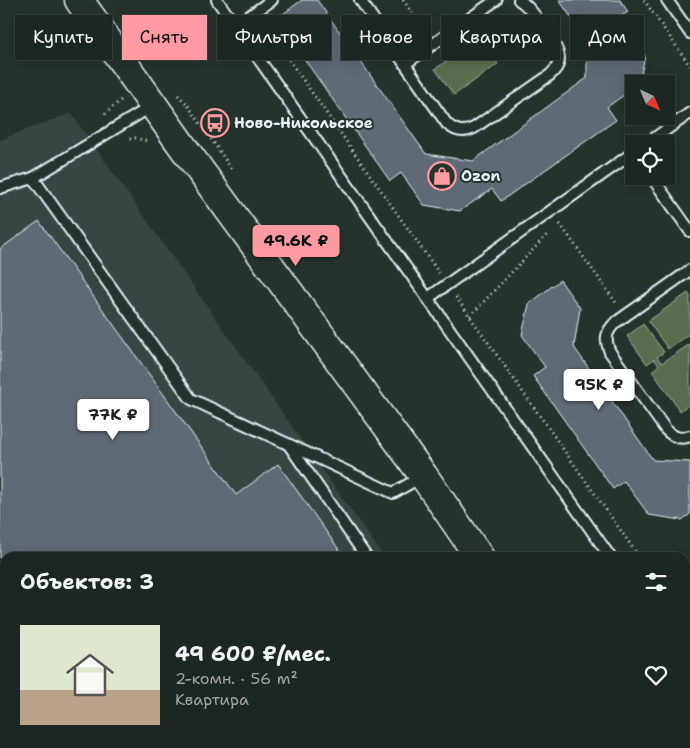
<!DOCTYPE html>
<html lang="ru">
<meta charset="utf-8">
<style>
:root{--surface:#1c2622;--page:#29322f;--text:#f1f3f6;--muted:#a0a5a5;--line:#3a4340;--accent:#ff9aa2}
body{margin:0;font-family:"Shantell Sans",sans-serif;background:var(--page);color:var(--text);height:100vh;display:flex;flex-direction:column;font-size:19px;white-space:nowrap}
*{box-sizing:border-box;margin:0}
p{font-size:16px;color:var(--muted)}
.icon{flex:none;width:28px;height:28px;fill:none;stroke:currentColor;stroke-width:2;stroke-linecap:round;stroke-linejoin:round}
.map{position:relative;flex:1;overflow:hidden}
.details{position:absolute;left:0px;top:552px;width:690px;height:196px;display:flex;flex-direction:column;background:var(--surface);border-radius:15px 15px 0 0;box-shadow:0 2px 12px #0003,0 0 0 1px var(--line)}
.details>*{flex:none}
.banner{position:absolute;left:15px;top:15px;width:660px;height:45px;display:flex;gap:10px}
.needle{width:32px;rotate:136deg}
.buttons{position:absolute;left:625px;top:75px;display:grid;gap:10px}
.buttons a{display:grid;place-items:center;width:50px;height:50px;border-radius:0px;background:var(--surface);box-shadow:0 2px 12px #0003,0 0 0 1px var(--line);font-size:25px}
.price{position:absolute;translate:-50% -42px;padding:0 11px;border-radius:5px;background:#fff;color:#222;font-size:16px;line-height:32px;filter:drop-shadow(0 1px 2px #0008)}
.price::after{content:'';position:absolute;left:50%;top:30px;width:15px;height:11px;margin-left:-8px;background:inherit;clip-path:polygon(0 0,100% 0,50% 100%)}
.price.active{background:var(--accent);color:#111}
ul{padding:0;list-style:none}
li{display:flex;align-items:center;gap:15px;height:125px;padding:0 20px}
li span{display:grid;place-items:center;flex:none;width:140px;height:100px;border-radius:0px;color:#555}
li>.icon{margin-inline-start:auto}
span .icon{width:60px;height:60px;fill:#fffc;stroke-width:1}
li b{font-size:21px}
h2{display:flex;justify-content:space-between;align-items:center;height:60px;padding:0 20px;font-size:21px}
.pill{padding:0 18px;border-radius:0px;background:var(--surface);box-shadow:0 2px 12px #0003,0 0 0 1px var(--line);font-size:18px;line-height:45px}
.pill.active{background:var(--accent);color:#111}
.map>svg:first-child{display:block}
</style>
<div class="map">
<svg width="690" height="748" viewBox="0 0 690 748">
<rect width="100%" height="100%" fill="#26332d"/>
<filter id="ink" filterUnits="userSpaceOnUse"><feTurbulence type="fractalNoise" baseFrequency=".02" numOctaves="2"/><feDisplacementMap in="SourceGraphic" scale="10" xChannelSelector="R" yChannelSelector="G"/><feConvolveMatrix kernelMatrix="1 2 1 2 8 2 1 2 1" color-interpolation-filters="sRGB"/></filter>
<g filter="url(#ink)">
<polygon fill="#374442" points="71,113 384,557 5,558 5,744 515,744 518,748 0,748 0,140"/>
<g fill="#5c6d4f" stroke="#a2afa4">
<polygon points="512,15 530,41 505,59 487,32"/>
<polygon points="480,37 498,64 454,95 435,69"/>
<polygon points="688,293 690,296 690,333 668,349 648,321"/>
<polygon points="643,324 664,352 657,357 662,363 690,344 690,404 680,411 652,371 659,365 654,359 647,364 627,336"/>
</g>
<g fill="#606a74" stroke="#e8f1f8">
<polygon points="302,0 317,0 426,154 473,161 587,78 587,40 559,0 620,0 628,12 618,18 645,56 639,84 634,84 634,88 607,107 616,120 501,201 492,189 460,211 424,205 401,173 390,181 276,19"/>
<polygon points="39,221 236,495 278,464 345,558 0,558 0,249"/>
<polygon points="560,280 580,308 574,347 653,460 690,462 690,514 682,520 649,515 624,481 613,489 533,376 545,367 522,335 529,304"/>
</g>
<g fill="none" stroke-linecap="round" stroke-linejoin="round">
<defs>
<g id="lane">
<polyline points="217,0 611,558"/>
<path d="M 360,0 L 447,124 C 456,132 464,133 474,128 L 550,75 C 555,70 559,66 559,58 C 559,46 530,6 519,0"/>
<polyline points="667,0 690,33"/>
<polyline points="235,26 272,0"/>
<polyline points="405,64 496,0"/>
<polyline points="152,106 33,178 191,399 393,493 423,476"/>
<polyline points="646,144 690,113"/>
<polyline points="651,176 690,231"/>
<polyline points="0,188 33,178"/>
<path d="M 690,270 L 615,323 C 605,333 605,340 610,352 L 666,430 C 673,437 680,440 690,436"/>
<polyline points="428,298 634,152"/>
<polyline points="289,445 367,558"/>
<polyline points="685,597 690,593"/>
<polyline points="496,744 499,748"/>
</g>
<g id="secondary">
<polyline points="79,0 183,147 423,475 480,558"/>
<polyline points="608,744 611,748"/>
</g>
</defs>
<use href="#lane" stroke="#e8f1f8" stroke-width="14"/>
<use href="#secondary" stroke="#e8f1f8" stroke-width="31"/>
<g stroke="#e8f1f8" stroke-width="3" stroke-dasharray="1 4" stroke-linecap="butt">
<polyline points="403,0 425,31"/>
<polyline points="644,0 690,66"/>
<polyline points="263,23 439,273"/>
<polyline points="178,95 187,104 233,171"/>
<polyline points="105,114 121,100"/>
<polyline points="130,139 135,138 148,141"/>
<polyline points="560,224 617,304"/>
<polyline points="456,297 640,558"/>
<polyline points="470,316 547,235"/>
<polyline points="685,571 690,567"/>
<polyline points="685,634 690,630"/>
</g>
<use href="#lane" stroke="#26332d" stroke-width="10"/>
<use href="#secondary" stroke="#26332d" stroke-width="28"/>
</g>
</g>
<defs>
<symbol id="bus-ring" viewBox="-11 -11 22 22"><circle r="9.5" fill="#26332d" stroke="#ff9aa2" stroke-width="1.5"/><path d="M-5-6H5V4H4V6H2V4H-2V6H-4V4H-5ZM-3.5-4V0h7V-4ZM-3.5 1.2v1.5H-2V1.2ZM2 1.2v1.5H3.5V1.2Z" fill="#ff9aa2"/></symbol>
<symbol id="shop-ring" viewBox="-11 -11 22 22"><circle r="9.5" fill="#26332d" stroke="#ff9aa2" stroke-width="1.5"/><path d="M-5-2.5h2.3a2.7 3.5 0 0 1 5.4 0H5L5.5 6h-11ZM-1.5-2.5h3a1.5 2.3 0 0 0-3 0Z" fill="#ff9aa2"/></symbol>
</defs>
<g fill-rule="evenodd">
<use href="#bus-ring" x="199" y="107" width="32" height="32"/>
<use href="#shop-ring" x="426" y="160" width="32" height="32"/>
</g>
<g text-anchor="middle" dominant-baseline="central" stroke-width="4" stroke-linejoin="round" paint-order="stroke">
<g font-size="15" font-weight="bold" fill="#e8f1f8" stroke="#26332d" text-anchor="start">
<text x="234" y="123">Ново-Никольское</text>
<text x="461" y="176">Ozon</text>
</g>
</g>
</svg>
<div class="buttons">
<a><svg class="needle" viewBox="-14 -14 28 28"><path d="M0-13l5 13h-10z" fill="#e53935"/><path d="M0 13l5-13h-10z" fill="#a0a5a5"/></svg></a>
<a><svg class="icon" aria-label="locate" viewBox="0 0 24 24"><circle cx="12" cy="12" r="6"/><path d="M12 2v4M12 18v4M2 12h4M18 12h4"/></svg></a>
</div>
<b class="price active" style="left:296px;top:267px">49.6K ₽</b>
<b class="price" style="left:599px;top:411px">95K ₽</b>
<b class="price" style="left:113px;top:441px">77K ₽</b>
<div class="banner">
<a class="pill">Купить</a>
<a class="pill active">Снять</a>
<a class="pill">Фильтры</a>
<a class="pill">Новое</a>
<a class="pill">Квартира</a>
<a class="pill">Дом</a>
</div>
<section class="details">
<h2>Объектов: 3<svg class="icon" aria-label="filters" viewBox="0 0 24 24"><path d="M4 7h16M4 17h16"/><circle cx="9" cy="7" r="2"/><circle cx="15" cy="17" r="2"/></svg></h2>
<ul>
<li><span style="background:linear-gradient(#dfe7d0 65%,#b9a48a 0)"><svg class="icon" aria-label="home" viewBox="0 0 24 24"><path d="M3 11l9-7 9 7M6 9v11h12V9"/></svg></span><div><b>49 600 ₽/мес.</b><p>2-комн. · 56 m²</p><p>Квартира</p></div><svg class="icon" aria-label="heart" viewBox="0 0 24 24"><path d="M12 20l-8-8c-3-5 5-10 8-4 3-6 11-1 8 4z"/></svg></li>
</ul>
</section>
</div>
